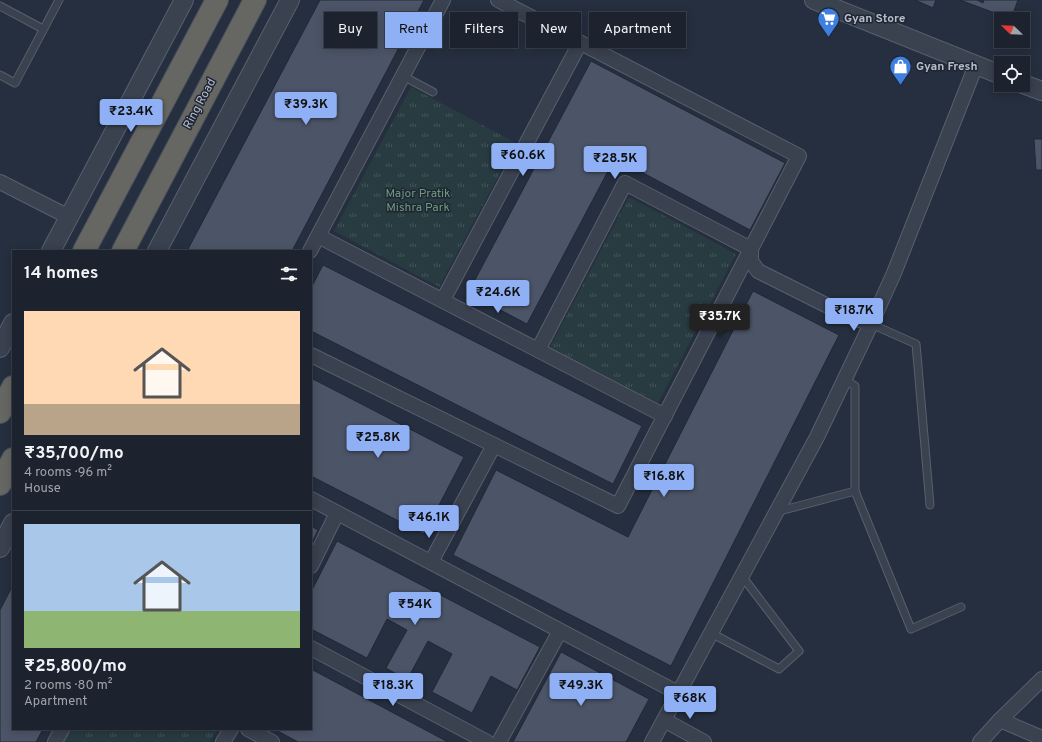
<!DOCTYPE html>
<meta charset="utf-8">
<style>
:root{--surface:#1c232f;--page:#252b37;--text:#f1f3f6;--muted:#a0a4aa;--line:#3a404b;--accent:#8fb0f5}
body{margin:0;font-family:Overpass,sans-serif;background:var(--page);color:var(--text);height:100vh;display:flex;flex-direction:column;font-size:15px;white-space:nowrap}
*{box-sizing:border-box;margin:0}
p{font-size:13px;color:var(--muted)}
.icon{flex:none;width:22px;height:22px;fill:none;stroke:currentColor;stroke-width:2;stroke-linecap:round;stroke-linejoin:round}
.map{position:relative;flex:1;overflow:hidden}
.sheet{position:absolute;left:12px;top:250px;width:300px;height:480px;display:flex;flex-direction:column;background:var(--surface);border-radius:0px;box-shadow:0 2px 10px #0003,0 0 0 1px var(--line)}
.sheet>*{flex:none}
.hud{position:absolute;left:324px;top:12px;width:380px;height:36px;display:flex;gap:8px}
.needle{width:26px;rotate:293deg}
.fabs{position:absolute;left:994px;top:12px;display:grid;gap:8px}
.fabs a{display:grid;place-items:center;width:36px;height:36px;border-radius:0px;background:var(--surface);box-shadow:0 2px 10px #0003,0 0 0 1px var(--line);font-size:20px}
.price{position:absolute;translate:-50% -34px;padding:0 9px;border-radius:4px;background:var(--accent);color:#111;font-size:13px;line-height:26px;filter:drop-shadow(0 1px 2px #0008)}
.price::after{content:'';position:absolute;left:50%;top:24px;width:12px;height:9px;margin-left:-6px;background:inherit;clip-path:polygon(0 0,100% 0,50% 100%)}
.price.active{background:#222;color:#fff}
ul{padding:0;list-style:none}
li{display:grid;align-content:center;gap:8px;height:212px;padding:0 12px}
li+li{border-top:1px solid var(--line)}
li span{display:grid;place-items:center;height:124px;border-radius:0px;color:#555}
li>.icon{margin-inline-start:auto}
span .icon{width:72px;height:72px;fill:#fffc;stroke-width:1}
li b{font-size:17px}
h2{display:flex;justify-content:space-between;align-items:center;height:48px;padding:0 12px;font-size:17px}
.pill{padding:0 14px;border-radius:0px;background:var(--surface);box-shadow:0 2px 10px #0003,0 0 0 1px var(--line);font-size:14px;line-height:36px}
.pill.active{background:var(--accent);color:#111}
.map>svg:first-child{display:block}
</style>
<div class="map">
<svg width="1042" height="742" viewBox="0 0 1042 742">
<defs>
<pattern id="park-tufts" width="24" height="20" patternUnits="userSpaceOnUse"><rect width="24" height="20" fill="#283b40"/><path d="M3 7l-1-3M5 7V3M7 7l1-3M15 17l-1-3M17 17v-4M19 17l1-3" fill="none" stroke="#45555a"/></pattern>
</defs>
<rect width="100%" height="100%" fill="#262f3f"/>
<g fill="url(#park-tufts)">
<polygon points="411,87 516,143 439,287 334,231"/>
<polygon points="629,197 736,254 658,403 550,347"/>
<polygon points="70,729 217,729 210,742 63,742"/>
</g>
<g fill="#4c5568" stroke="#212836">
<polygon points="320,0 424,0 292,251 187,251"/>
<polygon points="915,0 936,0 933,8"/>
<polygon points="960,0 977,0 983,3 984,0 1018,0 1011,19"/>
<polygon points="591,61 785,163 750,230 615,158 527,324 468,293"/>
<polygon points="1034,139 1042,139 1042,170 1036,170"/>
<polygon points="323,265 642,426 613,484 311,331 311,288"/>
<polygon points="753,291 839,335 671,666 453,555 496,470 628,537"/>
<polygon points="311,378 464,457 424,534 311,476"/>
<polygon points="311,526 318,530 311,545"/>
<polygon points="337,541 540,647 517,690 491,676 472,713 432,692 452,654 428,641 407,680 386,668 407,630 387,619 367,658 311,629 311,592"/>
<polygon points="13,585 13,729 43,729 36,742 0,742 0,610"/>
<polygon points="561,652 649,699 626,742 513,742"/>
<polygon points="311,669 448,742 298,742 274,729 311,729"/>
</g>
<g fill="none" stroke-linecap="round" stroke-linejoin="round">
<defs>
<g id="service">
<polyline points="0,6 43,29"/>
<polyline points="0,75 15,83 59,0"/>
<polyline points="403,76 433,92"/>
<polyline points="871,324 916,344 930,505"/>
<polyline points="844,379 855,386 855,491 911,629 961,607"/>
<polyline points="776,512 855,491"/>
<polyline points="711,633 779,669 799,651 742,576"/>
</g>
<g id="minor">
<polyline points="0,182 69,217"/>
<polyline points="318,236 665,416"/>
<polyline points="310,251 443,0"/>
<polyline points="443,300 580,43"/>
<polyline points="538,350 625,183 751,249 751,261 758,271 846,315 871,324"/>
<polyline points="311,355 618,506 799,156 498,0"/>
<polyline points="311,499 678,693"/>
<polyline points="431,562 494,445"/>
<polyline points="311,566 337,513"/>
<polyline points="311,648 487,742"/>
<polyline points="664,720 704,742"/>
<polyline points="1000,720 1042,738"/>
<polyline points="248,729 272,742"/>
<polyline points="55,742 62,729"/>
<polyline points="223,742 231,729"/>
<polyline points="499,742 560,631"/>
<polyline points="652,742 817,437 871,324 894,273 976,65"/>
<polyline points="980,742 1000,720 1042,679"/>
</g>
<g id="tertiary">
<polyline points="814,0 1001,75"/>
<polyline points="1023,84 1042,91"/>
<polyline points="51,251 184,0"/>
<polyline points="157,251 290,0"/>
<polyline points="0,348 13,323"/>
<polyline points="0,548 13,523"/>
</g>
<g id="trunk">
<polyline points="84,251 217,0"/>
<polyline points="123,251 255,0"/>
<polyline points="0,412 13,387"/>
<polyline points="0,484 13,459"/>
</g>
</defs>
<use href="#service" stroke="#585f6d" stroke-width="9"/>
<use href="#minor" stroke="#585f6d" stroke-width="16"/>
<use href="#tertiary" stroke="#585f6d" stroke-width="20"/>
<use href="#trunk" stroke="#454c5a" stroke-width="24"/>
<use href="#service" stroke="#3a414f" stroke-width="7"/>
<use href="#minor" stroke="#3a414f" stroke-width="14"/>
<use href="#tertiary" stroke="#3a414f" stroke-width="18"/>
<use href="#trunk" stroke="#666663" stroke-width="22"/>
</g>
<defs>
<symbol id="supermarket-pin" viewBox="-11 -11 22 30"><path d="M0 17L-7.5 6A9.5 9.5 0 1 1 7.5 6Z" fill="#3f7fe0" stroke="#1f2634"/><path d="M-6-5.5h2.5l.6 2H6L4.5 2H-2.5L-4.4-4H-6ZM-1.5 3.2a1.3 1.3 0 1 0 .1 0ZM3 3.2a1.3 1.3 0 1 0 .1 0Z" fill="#fff"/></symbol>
<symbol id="shop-pin" viewBox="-11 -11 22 30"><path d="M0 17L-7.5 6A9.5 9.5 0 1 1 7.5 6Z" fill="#3f7fe0" stroke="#1f2634"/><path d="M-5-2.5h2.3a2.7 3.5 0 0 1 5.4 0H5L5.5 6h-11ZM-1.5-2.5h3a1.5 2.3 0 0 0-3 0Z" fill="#fff"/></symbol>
</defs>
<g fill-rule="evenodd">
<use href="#supermarket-pin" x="816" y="6" width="25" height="34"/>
<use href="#shop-pin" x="888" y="54" width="25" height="34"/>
</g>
<g text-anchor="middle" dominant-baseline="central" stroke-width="3" stroke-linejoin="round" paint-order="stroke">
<g font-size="12" font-weight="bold" fill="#b6bcca" stroke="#1f2634" text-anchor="start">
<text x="844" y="19">Gyan Store</text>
<text x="916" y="67">Gyan Fresh</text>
</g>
<g font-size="12" fill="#b6bcca" stroke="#1f2634">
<text transform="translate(200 104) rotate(-62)">Ring Road</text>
</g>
<g font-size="12" fill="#6e9a7b" stroke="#1f2634">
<text x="418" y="194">Major Pratik<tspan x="418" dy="14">Mishra Park</tspan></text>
</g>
</g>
</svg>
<div class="fabs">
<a><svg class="needle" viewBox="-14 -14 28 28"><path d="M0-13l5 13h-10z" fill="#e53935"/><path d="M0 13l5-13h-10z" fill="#a0a4aa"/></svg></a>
<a><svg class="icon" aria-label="locate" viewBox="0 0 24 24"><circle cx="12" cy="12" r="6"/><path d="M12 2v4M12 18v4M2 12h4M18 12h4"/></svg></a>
</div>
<b class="price" style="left:306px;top:126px">₹39.3K</b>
<b class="price" style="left:131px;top:133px">₹23.4K</b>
<b class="price" style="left:523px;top:177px">₹60.6K</b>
<b class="price" style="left:615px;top:180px">₹28.5K</b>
<b class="price" style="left:498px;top:314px">₹24.6K</b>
<b class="price" style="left:854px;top:332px">₹18.7K</b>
<b class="price active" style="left:720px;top:338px">₹35.7K</b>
<b class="price" style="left:378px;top:459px">₹25.8K</b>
<b class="price" style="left:664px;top:498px">₹16.8K</b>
<b class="price" style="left:429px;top:539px">₹46.1K</b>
<b class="price" style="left:415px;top:626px">₹54K</b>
<b class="price" style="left:393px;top:707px">₹18.3K</b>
<b class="price" style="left:581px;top:707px">₹49.3K</b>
<b class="price" style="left:690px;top:720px">₹68K</b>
<div class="hud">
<a class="pill">Buy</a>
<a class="pill active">Rent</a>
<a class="pill">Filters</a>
<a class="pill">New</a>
<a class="pill">Apartment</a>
</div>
<section class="sheet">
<h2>14 homes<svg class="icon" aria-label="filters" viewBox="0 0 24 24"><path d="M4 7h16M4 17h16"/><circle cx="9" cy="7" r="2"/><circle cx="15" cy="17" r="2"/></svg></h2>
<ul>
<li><span style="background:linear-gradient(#ffd9b3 75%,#b9a48a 0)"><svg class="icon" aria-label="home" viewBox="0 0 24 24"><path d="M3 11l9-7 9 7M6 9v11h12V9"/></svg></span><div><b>₹35,700/mo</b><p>4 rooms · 96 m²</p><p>House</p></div></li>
<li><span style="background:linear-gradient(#a9c7e8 70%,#8fb573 0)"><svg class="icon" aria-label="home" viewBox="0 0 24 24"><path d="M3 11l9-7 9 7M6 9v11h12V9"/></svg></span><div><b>₹25,800/mo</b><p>2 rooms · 80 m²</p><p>Apartment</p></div></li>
</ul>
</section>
</div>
